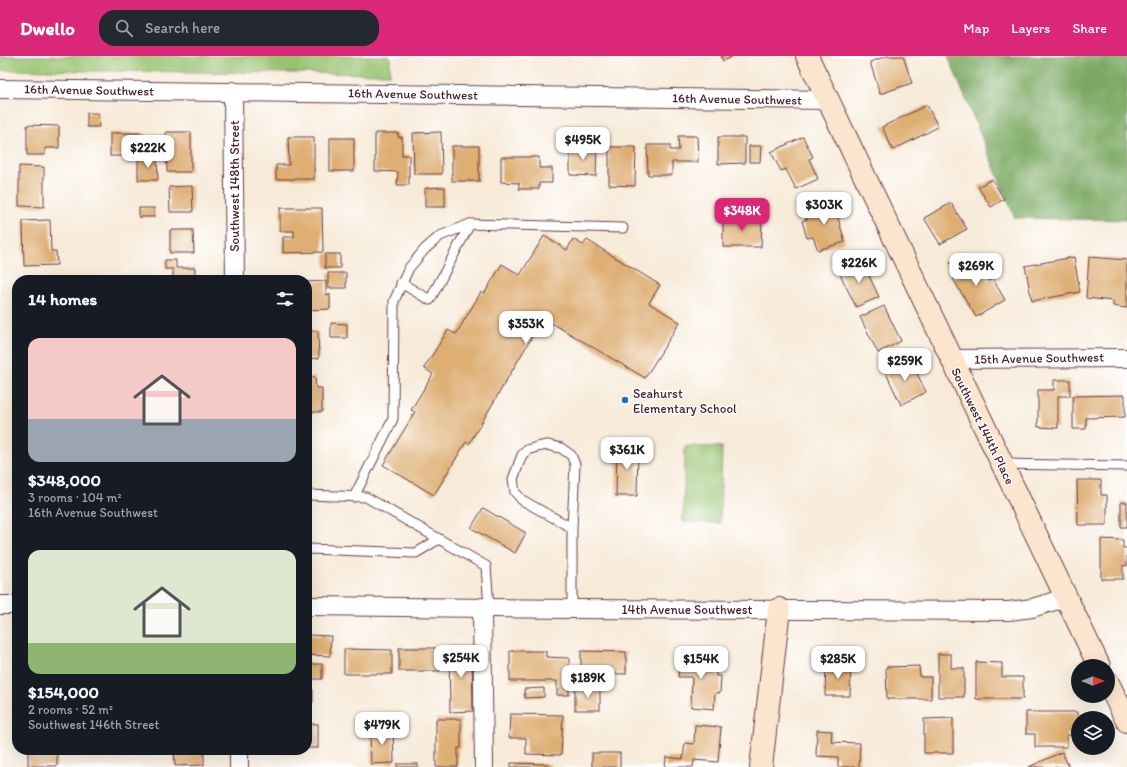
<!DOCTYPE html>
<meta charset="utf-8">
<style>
:root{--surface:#171b24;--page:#242831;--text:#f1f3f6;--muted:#9ea1a6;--accent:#db2777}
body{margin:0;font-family:Itim,sans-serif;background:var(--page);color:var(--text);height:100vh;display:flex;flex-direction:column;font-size:15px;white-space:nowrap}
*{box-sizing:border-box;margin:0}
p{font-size:13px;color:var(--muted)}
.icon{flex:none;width:22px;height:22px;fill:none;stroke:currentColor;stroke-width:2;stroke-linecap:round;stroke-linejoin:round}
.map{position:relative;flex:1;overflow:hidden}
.panel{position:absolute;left:12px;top:219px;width:300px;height:480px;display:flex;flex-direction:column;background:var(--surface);border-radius:16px;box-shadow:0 4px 16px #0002}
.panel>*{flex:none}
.needle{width:26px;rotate:90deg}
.fabs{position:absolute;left:1071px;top:603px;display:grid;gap:8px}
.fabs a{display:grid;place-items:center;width:44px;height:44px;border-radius:50%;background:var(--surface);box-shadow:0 4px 16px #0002;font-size:20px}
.price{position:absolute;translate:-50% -34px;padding:0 9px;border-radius:8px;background:#fff;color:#222;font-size:13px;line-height:26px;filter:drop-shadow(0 1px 2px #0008)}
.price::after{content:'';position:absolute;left:50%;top:24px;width:12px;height:9px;margin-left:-6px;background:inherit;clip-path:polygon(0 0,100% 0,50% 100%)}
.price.on{background:var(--accent);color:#fff}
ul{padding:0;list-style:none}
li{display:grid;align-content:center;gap:8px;height:212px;padding:0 16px}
li span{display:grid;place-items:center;height:124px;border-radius:12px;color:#555}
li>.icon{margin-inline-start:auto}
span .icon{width:72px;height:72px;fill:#fffc;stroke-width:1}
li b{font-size:17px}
h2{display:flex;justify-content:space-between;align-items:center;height:48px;padding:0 16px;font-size:17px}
header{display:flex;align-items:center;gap:24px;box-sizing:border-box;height:56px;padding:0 20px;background:var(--accent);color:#fff}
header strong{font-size:19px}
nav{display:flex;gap:22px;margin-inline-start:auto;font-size:14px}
.search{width:280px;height:36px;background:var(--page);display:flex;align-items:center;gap:10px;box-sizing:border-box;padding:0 14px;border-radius:16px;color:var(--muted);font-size:15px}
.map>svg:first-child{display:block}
</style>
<header>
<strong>Dwello</strong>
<div class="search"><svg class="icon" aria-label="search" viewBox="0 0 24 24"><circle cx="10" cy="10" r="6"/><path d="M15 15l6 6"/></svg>Search here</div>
<nav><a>Map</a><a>Layers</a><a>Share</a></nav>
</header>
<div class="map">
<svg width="1127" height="711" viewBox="0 0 1127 711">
<rect width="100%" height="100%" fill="#fff"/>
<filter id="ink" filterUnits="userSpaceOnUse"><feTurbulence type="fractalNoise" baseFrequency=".025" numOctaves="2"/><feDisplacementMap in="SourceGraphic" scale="8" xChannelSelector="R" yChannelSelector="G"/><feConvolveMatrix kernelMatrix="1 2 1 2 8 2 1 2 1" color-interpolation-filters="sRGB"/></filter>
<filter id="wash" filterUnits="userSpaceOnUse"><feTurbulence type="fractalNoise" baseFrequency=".012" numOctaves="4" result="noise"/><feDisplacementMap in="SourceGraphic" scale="16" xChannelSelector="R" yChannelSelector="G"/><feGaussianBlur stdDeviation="0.9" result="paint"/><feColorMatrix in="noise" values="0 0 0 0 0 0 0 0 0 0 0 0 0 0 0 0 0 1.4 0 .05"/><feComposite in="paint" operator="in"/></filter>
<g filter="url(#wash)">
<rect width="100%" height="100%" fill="#f7ead8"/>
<g fill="#98c270" stroke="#71704e">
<polygon points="0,0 390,0 390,18 0,14"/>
<polygon points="685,390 722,391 720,467 683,466"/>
</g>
<polygon fill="#7aa862" stroke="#626446" points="948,0 1127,0 1127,164 1015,162"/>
<g id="blocks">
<g fill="#deae73">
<polygon points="721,0 733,0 723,5"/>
<polygon points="888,0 903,0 912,27 880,38 870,6"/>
<polygon points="927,49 938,71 893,94 882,71"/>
<polygon points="87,57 98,57 99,71 87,71"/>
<polygon points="27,69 59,70 59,92 45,92 45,99 27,99"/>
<polygon points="166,76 191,76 191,116 167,116"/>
<polygon points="441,76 442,118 414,118 413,77"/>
<rect x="110" y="77" width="33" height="23"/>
<polygon points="375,77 398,77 398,81 402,81 402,99 409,99 409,129 397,129 398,116 375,115"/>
<polygon points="678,80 697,80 698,106 672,106 672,119 648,119 647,89 670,89 670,94 679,94"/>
<polygon points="288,81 314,81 314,123 276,123 276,109 289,109"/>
<polygon points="718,81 745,81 745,107 718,108"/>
<polygon points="803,81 813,101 809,103 818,123 796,133 786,113 781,115 771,96"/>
<rect x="330" y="82" width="24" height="33"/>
<rect x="452" y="90" width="27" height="35"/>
<polygon points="749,90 761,90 760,106 749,106"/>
<polygon points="570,91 597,92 596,120 570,119"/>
<polygon points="609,91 636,91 635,130 609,129"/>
<polygon points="501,101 539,101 539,112 552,112 552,127 539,127 539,133 519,133 519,127 501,126"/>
<polygon points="157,102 158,124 138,124 138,103"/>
<polygon points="19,110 44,111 44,151 19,150"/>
<polygon points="992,123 1004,143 991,151 978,131"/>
<polygon points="192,130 193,156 170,156 169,131"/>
<polygon points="445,131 445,151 425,151 425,132"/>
<polygon points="837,145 841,161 838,162 845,186 818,194 813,181 807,182 802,165 808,163 806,154"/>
<polygon points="951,147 967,173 940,188 924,162"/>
<rect x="139" y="152" width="15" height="9"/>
<polygon points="280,152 322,152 323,196 283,197 283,181 294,181 294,175 280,175"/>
<polygon points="723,162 762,162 761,191 723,191"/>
<polygon points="50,164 51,195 56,195 57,209 24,210 23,165"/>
<polygon points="170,174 193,174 194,197 170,197"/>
<polygon points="544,180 567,194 573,183 583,189 587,184 660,229 649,247 680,266 645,322 543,262 469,388 466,386 434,439 383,409 415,356 411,354 433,318 424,312 448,274 456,278 481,236 484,238 502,208 520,219"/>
<rect x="325" y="198" width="15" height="14"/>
<polygon points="964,199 973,213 979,210 988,225 993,223 1005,244 976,261 953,223 958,220 950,207"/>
<polygon points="1074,201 1080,236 1032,245 1025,210"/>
<polygon points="1089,201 1127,204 1127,252 1113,250 1113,245 1086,242"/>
<polygon points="165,204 176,204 176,212 195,212 195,224 173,224 173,213 165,213"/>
<polygon points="862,205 879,241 856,251 839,216"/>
<rect x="328" y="217" width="18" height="15"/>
<polygon points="326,225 326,239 330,238 330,253 307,254 307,226"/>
<polygon points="884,250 901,285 878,297 860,261"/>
<polygon points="331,267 347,268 347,282 331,282"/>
<polygon points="307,275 318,275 319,302 307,303"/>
<polygon points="910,303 926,336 901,349 885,315"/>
<polygon points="307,321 315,321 316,332 322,332 322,356 310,356 310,344 307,344"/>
<polygon points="1054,324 1070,324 1070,340 1058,340 1058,372 1038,371 1038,334 1054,334"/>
<polygon points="1125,339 1125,361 1086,362 1086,373 1073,373 1073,340"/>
<polygon points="617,390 638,390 637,440 616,440"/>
<polygon points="1077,424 1101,424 1101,439 1107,439 1107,469 1078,469"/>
<rect x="1121" y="446" width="6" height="25"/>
<polygon points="483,452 526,477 515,497 471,472"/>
<polygon points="1101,483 1123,484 1123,492 1127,492 1127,510 1123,509 1123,523 1101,523"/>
<polygon points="307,579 331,580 330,600 307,599"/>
<polygon points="449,591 472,591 473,655 450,656"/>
<rect x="399" y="592" width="41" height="23"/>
<polygon points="344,593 392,594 392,618 344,618"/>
<polygon points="510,595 546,595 546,601 569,602 569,639 557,639 557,625 510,625"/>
<polygon points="581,595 626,596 626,618 581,617"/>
<polygon points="938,598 951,598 951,612 964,612 964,641 938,641"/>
<polygon points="680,601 717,603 716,620 721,620 720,637 715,637 714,653 691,651 692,621 678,621"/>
<polygon points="976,606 1002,607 1002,621 1023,621 1023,643 976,643"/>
<polygon points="826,607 851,608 850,640 825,640"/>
<rect x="307" y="608" width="15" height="15"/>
<polygon points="919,610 920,621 931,621 931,643 887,643 886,611"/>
<polygon points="544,632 544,641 525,642 524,633"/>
<rect x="575" y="632" width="25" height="22"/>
<rect x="307" y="634" width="6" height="12"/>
<polygon points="1026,656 1077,656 1077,679 1067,679 1067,691 1035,691 1035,678 1026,678"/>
<polygon points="510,658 563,659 561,699 526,698 526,682 509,682"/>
<polygon points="953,662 953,697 924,697 924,663"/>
<polygon points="436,663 461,663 461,692 458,692 458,711 436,711"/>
<rect x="307" y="668" width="11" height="24"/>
<polygon points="695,669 721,671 718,706 694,704 693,711 665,711 666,701 683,703 685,687 694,688"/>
<polygon points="370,673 393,673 394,707 371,708"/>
<polygon points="817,674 832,675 831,686 860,687 859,711 838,711 838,701 816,700"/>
<polygon points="28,694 71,694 71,698 57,697 57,710 28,710"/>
<polygon points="174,694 204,694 204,709 175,710"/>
<polygon points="1062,696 1069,711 1029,711"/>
<rect x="592" y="697" width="28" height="14"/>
<polygon points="511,707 550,708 550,711 511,711"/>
<rect x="397" y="708" width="21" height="3"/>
</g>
</g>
</g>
<g filter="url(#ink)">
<use href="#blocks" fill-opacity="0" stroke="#643d45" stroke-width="1"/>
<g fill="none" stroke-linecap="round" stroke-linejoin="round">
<defs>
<g id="lane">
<polyline points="401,227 430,244 470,168"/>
<polyline points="1002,408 1127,410"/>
<polyline points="307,439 366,441 486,510 489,551"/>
<polyline points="354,441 393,363 394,245 409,212 425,193 440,180 470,168 623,172"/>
<polyline points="572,472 522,444 515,436 513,423 522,399 527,394 537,391 547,389 561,392 571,399 575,408 572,472 572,553"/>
<polyline points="307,493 416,497 439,483"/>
</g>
<g id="street">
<polyline points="0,33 827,44"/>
<polyline points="233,35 235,224"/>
<polyline points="951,303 1127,302"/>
<polyline points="0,549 17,549"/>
<polyline points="307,550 572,553 1009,555 1032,552 1065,542"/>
<polyline points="482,551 484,711"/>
<polyline points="239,694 239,711"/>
</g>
<g id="secondary">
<polyline points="807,0 1099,610"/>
<polyline points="1108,627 1127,665"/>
<polyline points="761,711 779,553"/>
</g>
</defs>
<use href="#lane" stroke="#643d45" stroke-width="11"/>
<use href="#street" stroke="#643d45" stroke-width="20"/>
<use href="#secondary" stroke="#643d45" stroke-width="24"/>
<use href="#lane" stroke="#fff" stroke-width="9"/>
<use href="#street" stroke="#fff" stroke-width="18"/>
<use href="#secondary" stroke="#fce5cf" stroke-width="22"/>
</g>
</g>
<circle fill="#1f6fb2" stroke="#fff" stroke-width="1.5" cx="625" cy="344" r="4"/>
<g text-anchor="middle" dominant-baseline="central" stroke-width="3" stroke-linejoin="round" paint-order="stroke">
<g font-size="13" fill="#4a1f2b" stroke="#fff">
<text transform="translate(89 34) rotate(1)">16th Avenue Southwest</text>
<text transform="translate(413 38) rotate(1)">16th Avenue Southwest</text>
<text transform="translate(737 43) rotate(1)">16th Avenue Southwest</text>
<text transform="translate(234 130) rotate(-90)">Southwest 148th Street</text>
<text transform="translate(1039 302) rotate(-1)">15th Avenue Southwest</text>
<text transform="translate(983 370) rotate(64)">Southwest 144th Place</text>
<text x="687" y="553">14th Avenue Southwest</text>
</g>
<g font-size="13" fill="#4a1f2b" stroke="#fff" text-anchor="start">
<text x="633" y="337">Seahurst<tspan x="633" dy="15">Elementary School</tspan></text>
</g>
</g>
</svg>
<div class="fabs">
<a><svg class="needle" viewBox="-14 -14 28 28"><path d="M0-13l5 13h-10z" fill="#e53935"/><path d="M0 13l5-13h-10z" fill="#9ea1a6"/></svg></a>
<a><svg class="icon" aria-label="layers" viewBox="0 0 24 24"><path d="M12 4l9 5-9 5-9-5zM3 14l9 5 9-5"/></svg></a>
</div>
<b class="price" style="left:583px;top:105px">$495K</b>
<b class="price" style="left:148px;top:113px">$222K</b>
<b class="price" style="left:824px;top:170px">$303K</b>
<b class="price on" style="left:742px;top:176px">$348K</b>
<b class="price" style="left:859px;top:228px">$226K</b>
<b class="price" style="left:976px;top:231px">$269K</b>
<b class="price" style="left:526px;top:289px">$353K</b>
<b class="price" style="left:905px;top:326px">$259K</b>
<b class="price" style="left:627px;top:415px">$361K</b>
<b class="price" style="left:461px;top:623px">$254K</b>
<b class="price" style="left:701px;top:624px">$154K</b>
<b class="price" style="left:838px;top:624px">$285K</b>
<b class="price" style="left:588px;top:643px">$189K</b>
<b class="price" style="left:382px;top:690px">$479K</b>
<section class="panel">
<h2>14 homes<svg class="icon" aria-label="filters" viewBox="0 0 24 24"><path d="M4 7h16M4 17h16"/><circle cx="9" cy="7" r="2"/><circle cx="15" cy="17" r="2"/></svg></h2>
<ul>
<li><span style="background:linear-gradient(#f6c9c9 65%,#9aa5b1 0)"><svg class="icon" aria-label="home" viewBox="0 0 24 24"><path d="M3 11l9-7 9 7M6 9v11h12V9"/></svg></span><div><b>$348,000</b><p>3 rooms · 104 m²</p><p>16th Avenue Southwest</p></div></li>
<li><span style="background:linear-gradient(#dfe7d0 75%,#8fb573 0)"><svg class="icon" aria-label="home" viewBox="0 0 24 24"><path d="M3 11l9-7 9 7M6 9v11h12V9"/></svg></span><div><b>$154,000</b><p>2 rooms · 52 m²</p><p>Southwest 146th Street</p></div></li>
</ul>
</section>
</div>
